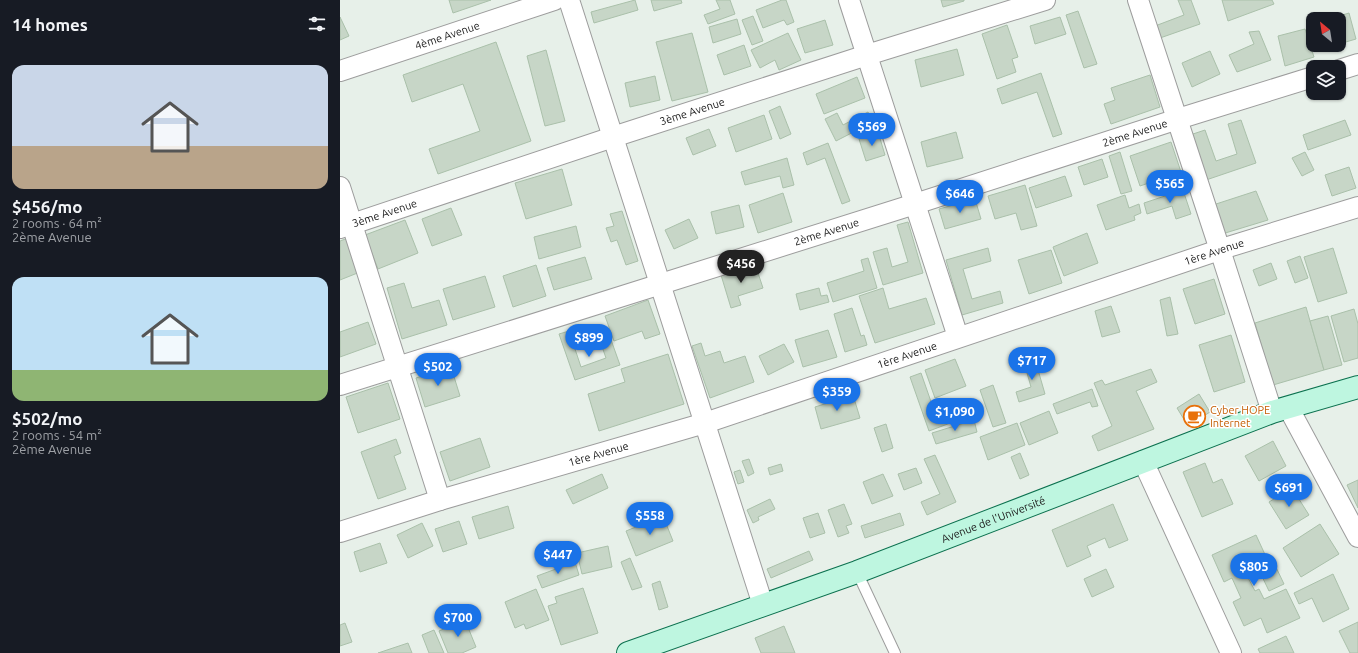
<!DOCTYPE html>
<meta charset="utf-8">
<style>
:root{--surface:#171b24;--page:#20242c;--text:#f1f3f6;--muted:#9ea1a6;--accent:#1a73e8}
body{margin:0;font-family:Ubuntu,sans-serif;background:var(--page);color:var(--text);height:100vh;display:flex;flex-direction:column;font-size:15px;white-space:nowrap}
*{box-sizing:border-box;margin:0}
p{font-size:13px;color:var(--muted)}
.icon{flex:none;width:22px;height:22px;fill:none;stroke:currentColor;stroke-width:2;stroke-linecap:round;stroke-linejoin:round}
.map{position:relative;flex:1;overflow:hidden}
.panel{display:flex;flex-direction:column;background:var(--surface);width:340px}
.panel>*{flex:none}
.needle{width:26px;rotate:330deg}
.buttons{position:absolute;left:966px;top:12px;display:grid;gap:8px}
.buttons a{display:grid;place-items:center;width:40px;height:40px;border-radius:8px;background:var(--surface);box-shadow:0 1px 3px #0004;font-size:20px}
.price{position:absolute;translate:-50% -34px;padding:0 9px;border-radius:14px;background:var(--accent);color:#fff;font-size:13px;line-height:26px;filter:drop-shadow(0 1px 2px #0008)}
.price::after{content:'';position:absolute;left:50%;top:24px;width:12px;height:9px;margin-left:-6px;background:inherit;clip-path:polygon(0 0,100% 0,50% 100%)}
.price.current{background:#222;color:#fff}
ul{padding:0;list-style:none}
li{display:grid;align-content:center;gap:8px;height:212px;padding:0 12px}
li span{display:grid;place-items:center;height:124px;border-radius:12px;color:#555}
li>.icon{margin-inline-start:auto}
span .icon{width:72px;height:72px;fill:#fffc;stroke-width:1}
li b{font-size:17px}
h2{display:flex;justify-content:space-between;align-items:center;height:48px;padding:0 12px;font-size:17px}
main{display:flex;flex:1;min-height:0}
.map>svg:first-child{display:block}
</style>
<main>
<section class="panel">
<h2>14 homes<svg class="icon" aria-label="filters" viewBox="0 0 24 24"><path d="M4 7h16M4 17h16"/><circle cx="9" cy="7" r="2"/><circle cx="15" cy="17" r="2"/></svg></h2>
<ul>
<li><span style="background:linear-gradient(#c9d6e8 65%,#b9a48a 0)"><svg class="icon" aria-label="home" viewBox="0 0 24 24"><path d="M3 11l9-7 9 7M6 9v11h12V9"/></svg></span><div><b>$456/mo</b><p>2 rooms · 64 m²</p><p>2ème Avenue</p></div></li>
<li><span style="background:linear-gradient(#bfe0f5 75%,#8fb573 0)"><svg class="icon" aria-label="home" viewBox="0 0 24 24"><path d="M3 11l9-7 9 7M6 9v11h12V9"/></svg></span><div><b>$502/mo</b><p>2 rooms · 54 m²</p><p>2ème Avenue</p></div></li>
</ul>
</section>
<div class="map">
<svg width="1018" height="653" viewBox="0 0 1018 653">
<rect width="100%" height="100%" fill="#e7f0e9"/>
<g fill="#c7d6c7" stroke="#aac0aa">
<polygon points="109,0 151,0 113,13"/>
<polygon points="295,0 298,10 254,23 251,12"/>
<polygon points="311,0 341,0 342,3 314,11"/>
<polygon points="376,0 390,0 395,14 368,24 364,15 380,9"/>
<polygon points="442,0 446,0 454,22 447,25 444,20 423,28 416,10"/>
<polygon points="601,0 624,0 624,1 603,7"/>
<polygon points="838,0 851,0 860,24 820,38 815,26 844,15"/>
<polygon points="882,0 932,0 934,4 888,21"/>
<polygon points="738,11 757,64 744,68 726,15"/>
<polygon points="1009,13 1016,39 999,44 999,19 989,19"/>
<polygon points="413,16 423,41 412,45 402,20"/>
<polygon points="0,17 9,36 0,40"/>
<polygon points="720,17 726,34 695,44 690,26"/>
<polygon points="397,19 401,34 373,43 369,27"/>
<polygon points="485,20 493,45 465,53 457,29"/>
<polygon points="667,25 678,57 672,59 676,72 657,79 642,34"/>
<polygon points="965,29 974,57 945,66 938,36"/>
<polygon points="919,31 931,60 897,72 889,55 914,44 909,32"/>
<polygon points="352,33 368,92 332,101 316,42"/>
<polygon points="448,33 461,60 439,70 435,60 420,68 411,50"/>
<polygon points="156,42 191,141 98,174 89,149 140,131 123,84 72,102 63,75"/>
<polygon points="404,45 411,66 384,75 377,55"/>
<polygon points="617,49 624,75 581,87 575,60"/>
<polygon points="206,50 225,121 205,126 187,56"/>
<polygon points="870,51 880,74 852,87 842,63"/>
<polygon points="701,73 722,134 713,137 697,92 662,104 657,89"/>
<polygon points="810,75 820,107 771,124 764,104 775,100 771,88"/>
<polygon points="315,76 320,100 290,107 285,83"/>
<polygon points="517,77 525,98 484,114 476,94"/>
<polygon points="440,106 451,134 440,139 429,111"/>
<polygon points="528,112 533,122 496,141 485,119 497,113 503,125"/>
<polygon points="424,115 432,139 396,152 388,128"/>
<polygon points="901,120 916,163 866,180 850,135 865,130 876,161 897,154 888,124"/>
<polygon points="1005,120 1011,135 968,150 963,135"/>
<polygon points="369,129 376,146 353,155 346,138"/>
<polygon points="538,132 545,155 526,161 519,139"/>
<polygon points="616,132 623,158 587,167 581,142"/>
<polygon points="831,142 841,172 800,186 790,156"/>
<polygon points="488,143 510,201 502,204 485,158 467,165 463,153"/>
<polygon points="780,152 792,191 781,194 769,156"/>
<polygon points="965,152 974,170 962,176 952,158"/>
<polygon points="447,158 454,185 443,188 440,176 405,185 401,172"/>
<polygon points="762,159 768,177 744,185 738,167"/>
<polygon points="1009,167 1016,188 992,196 985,175"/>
<polygon points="222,169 232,205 186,219 175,183"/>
<polygon points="725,176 732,196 696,208 689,188"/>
<polygon points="685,185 697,226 681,230 676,213 655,219 648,196"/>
<polygon points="843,190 851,214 836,219 832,206 807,214 804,203"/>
<polygon points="916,191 928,220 882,234 873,205"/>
<polygon points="443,193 452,222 418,233 409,205"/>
<polygon points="785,195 789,208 799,204 801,213 794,216 795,220 766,230 757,205"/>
<polygon points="635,199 641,219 605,229 599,209"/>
<polygon points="399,205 404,227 376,234 371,212"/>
<polygon points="111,208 122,235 92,246 82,219"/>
<polygon points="282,211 298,261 286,265 277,240 271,242 266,228 274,226 270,214"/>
<polygon points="349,219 358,238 334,249 325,230"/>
<polygon points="65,220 78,253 38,269 25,235"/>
<polygon points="568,222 583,273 543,285 533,252 547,248 552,267 568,262 557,225"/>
<polygon points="236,226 241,247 199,259 194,237"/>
<polygon points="747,233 758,263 724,276 713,247"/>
<polygon points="8,238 20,272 0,280 0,241"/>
<polygon points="648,248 651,261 623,269 632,299 660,291 663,303 622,315 606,260"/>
<polygon points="993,248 1007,293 978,302 964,257"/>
<polygon points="711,250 722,283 689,294 678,260"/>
<polygon points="960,256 968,278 955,283 947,261"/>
<polygon points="245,257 252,279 214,290 207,268"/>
<polygon points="528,258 537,288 493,302 487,283 524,271 521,260"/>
<polygon points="931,263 937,279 919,286 913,270"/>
<polygon points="415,264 423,288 398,296 401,305 391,308 381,275"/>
<polygon points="196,265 206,296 173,307 163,276"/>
<polygon points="145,276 155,307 113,320 103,289"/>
<polygon points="874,279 885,314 855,324 843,289"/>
<polygon points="64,283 72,308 99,300 107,325 62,339 47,288"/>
<polygon points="479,288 481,296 487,295 489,302 460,310 456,294"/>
<polygon points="543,288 549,309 586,298 595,324 535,343 519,296"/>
<polygon points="830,297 838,334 827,336 820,300"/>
<polygon points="308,300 320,334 305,339 302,331 274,341 265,316"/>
<polygon points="771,306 780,332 762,337 755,311"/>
<polygon points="966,307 984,370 933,385 915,323"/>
<polygon points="512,308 521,336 524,335 527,345 505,352 494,314"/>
<polygon points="1014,309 1018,324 1018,358 1004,362 991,316"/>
<polygon points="988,316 1002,365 984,370 970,321"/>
<polygon points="28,322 36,344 0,357 0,332"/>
<polygon points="488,330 497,357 463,367 455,340"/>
<polygon points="229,331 241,367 266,358 260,341 270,337 280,365 235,380 219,334"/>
<polygon points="891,335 905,382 874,392 859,345"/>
<polygon points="361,343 365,356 380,351 384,363 405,356 414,382 370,398 352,346"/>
<polygon points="444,344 454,362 428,375 419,356"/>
<polygon points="328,354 344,404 259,431 248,394 285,382 281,369"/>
<polygon points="694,356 705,394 679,402 676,392 691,387 683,359"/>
<polygon points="615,359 626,386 595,398 585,370"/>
<polygon points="111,367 120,396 85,407 76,378"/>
<polygon points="811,369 817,382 796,391 814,429 758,451 752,436 772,426 754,383 762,380 765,385"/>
<polygon points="581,373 596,416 625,406 629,416 589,431 570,377"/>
<polygon points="48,383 60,419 18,433 6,397"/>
<polygon points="653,385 666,423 653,427 640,390"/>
<polygon points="752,389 758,406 752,407 750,402 717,414 713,404"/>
<polygon points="859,394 870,412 848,426 837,408"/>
<polygon points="513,395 520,418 481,429 475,407"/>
<polygon points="709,411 718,433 689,445 680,423"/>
<polygon points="634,420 637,432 596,444 592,433"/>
<polygon points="677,423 685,445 648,460 640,437"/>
<polygon points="546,424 553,448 542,452 534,428"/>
<polygon points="140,438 150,467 110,481 100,452"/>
<polygon points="56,439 61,453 54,456 66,489 38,499 21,452"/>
<polygon points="933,441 946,466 919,481 905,456"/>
<polygon points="680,453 689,475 680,479 671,457"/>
<polygon points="595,455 616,502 587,515 581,502 600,494 584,459"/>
<polygon points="409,459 414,473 408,476 402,461"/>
<polygon points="865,463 873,483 882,479 893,504 862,517 843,472"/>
<polygon points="441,464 443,471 430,475 428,468"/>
<polygon points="576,468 582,483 564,490 558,474"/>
<polygon points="400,470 404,482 398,484 394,472"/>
<polygon points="262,474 268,488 233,504 226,490"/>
<polygon points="543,474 553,496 532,504 523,482"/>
<polygon points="1018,480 1018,508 1007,485"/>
<polygon points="952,488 969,515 946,529 929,502"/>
<polygon points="430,499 435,509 418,517 419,520 413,523 407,510"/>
<polygon points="504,504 512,524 506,526 509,533 498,537 488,510"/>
<polygon points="773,504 788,540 769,548 765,538 747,546 751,556 727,567 712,530"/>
<polygon points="168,506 174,528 139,539 132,517"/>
<polygon points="478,513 485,533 470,538 463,518"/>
<polygon points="560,513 564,525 525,538 521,526"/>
<polygon points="323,516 333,541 296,556 286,531"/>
<polygon points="119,521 127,544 103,552 95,529"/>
<polygon points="82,523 93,546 68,558 57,535"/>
<polygon points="980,524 999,554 961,577 943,548"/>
<polygon points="916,535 928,561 905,572 915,591 919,589 924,599 946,589 960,618 927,633 921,618 904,626 893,602 901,598 892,578 884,582 872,555"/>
<polygon points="40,543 47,563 20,572 14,552"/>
<polygon points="268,546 272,567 242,574 237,553"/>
<polygon points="469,551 473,560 431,578 427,569"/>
<polygon points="290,558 302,587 292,590 281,562"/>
<polygon points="933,561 944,584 929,591 918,568"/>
<polygon points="235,562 239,575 202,588 197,576"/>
<polygon points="766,569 774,587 752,597 744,579"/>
<polygon points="993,574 1009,609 983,622 972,598 959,604 954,593"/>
<polygon points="320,581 328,607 319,610 312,584"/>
<polygon points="243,588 258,633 221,645 208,606 217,603 215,597"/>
<polygon points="196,589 209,620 186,629 184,624 175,628 165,602"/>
<polygon points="125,620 136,647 122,653 108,653 99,631"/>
<polygon points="1018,622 1018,653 1010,653 999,631"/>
<polygon points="5,623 12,642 0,646 0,625"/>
<polygon points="444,626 455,653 421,653 415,638"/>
<polygon points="94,630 104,653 89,653 82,635"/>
<polygon points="946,636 954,653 920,653 918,649"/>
<polygon points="68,643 72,653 38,653"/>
</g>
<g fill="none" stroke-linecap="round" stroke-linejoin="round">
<defs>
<polyline id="lane" points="517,572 555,653"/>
<g id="street">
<polyline points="229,0 423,605"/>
<polyline points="509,0 618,337"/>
<polyline points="798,0 880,250 932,412"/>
<polyline points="999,70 1018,64"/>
<path id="s1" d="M 0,71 L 214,0"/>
<polyline points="0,187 100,500"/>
<path id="s2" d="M 0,228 L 273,137 L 527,55 L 705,0"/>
<path id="s3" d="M 0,385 L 575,204 L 841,118 L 973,77"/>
<polyline points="948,407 1018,537"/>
<polyline points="803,461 891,653"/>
<path id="s4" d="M 0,532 L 100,500 L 365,423 L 888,247 L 1018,207"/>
</g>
<g id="secondary">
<path id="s5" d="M 288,653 L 517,572 L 932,412 L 1018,387"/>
</g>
</defs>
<use href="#lane" stroke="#9d9d9d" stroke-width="12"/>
<use href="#street" stroke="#9d9d9d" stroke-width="22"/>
<use href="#secondary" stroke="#0c714f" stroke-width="24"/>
<use href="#lane" stroke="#fff" stroke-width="10"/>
<use href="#street" stroke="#fff" stroke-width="20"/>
<use href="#secondary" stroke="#bef6e0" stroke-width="22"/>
</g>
<defs>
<symbol id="cafe-ring" viewBox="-11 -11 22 22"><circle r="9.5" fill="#fff" stroke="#e8710a" stroke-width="1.5"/><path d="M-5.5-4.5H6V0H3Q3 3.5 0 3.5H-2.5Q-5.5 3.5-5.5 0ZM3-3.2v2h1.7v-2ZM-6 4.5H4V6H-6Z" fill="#e8710a"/></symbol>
</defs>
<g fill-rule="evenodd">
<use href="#cafe-ring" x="842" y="404" width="25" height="25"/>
</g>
<g text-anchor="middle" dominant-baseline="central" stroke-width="3" stroke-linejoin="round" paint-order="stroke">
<g font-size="11" fill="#202020" stroke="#fff">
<text stroke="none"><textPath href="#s1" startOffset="113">4ème Avenue</textPath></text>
<text stroke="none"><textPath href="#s2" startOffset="371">3ème Avenue</textPath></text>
<text stroke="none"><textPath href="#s3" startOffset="834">2ème Avenue</textPath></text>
<text stroke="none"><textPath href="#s2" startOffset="47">3ème Avenue</textPath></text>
<text stroke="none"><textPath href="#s3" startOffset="510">2ème Avenue</textPath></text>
<text stroke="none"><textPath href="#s4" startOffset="918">1ère Avenue</textPath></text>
<text stroke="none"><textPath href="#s4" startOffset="594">1ère Avenue</textPath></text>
<text stroke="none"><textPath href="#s4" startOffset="270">1ère Avenue</textPath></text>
<text stroke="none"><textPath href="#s5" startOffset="389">Avenue de l'Université</textPath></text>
</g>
<g font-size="11" fill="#c56008" stroke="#fff" text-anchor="start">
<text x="870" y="410">Cyber HOPE<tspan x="870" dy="13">Internet</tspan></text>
</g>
</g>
</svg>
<div class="buttons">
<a><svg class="needle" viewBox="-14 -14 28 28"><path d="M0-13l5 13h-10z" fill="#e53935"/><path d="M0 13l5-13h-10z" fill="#9ea1a6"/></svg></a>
<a><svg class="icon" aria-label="layers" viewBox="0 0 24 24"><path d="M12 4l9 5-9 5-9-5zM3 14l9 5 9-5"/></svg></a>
</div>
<b class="price" style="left:532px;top:147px">$569</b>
<b class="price" style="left:830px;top:204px">$565</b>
<b class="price" style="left:620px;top:214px">$646</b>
<b class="price current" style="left:401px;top:284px">$456</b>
<b class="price" style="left:249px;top:358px">$899</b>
<b class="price" style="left:692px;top:381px">$717</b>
<b class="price" style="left:98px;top:387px">$502</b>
<b class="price" style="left:497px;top:412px">$359</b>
<b class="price" style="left:615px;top:432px">$1,090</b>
<b class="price" style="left:949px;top:508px">$691</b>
<b class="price" style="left:310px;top:536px">$558</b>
<b class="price" style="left:218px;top:575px">$447</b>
<b class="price" style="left:914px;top:587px">$805</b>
<b class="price" style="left:118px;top:638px">$700</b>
</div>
</main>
